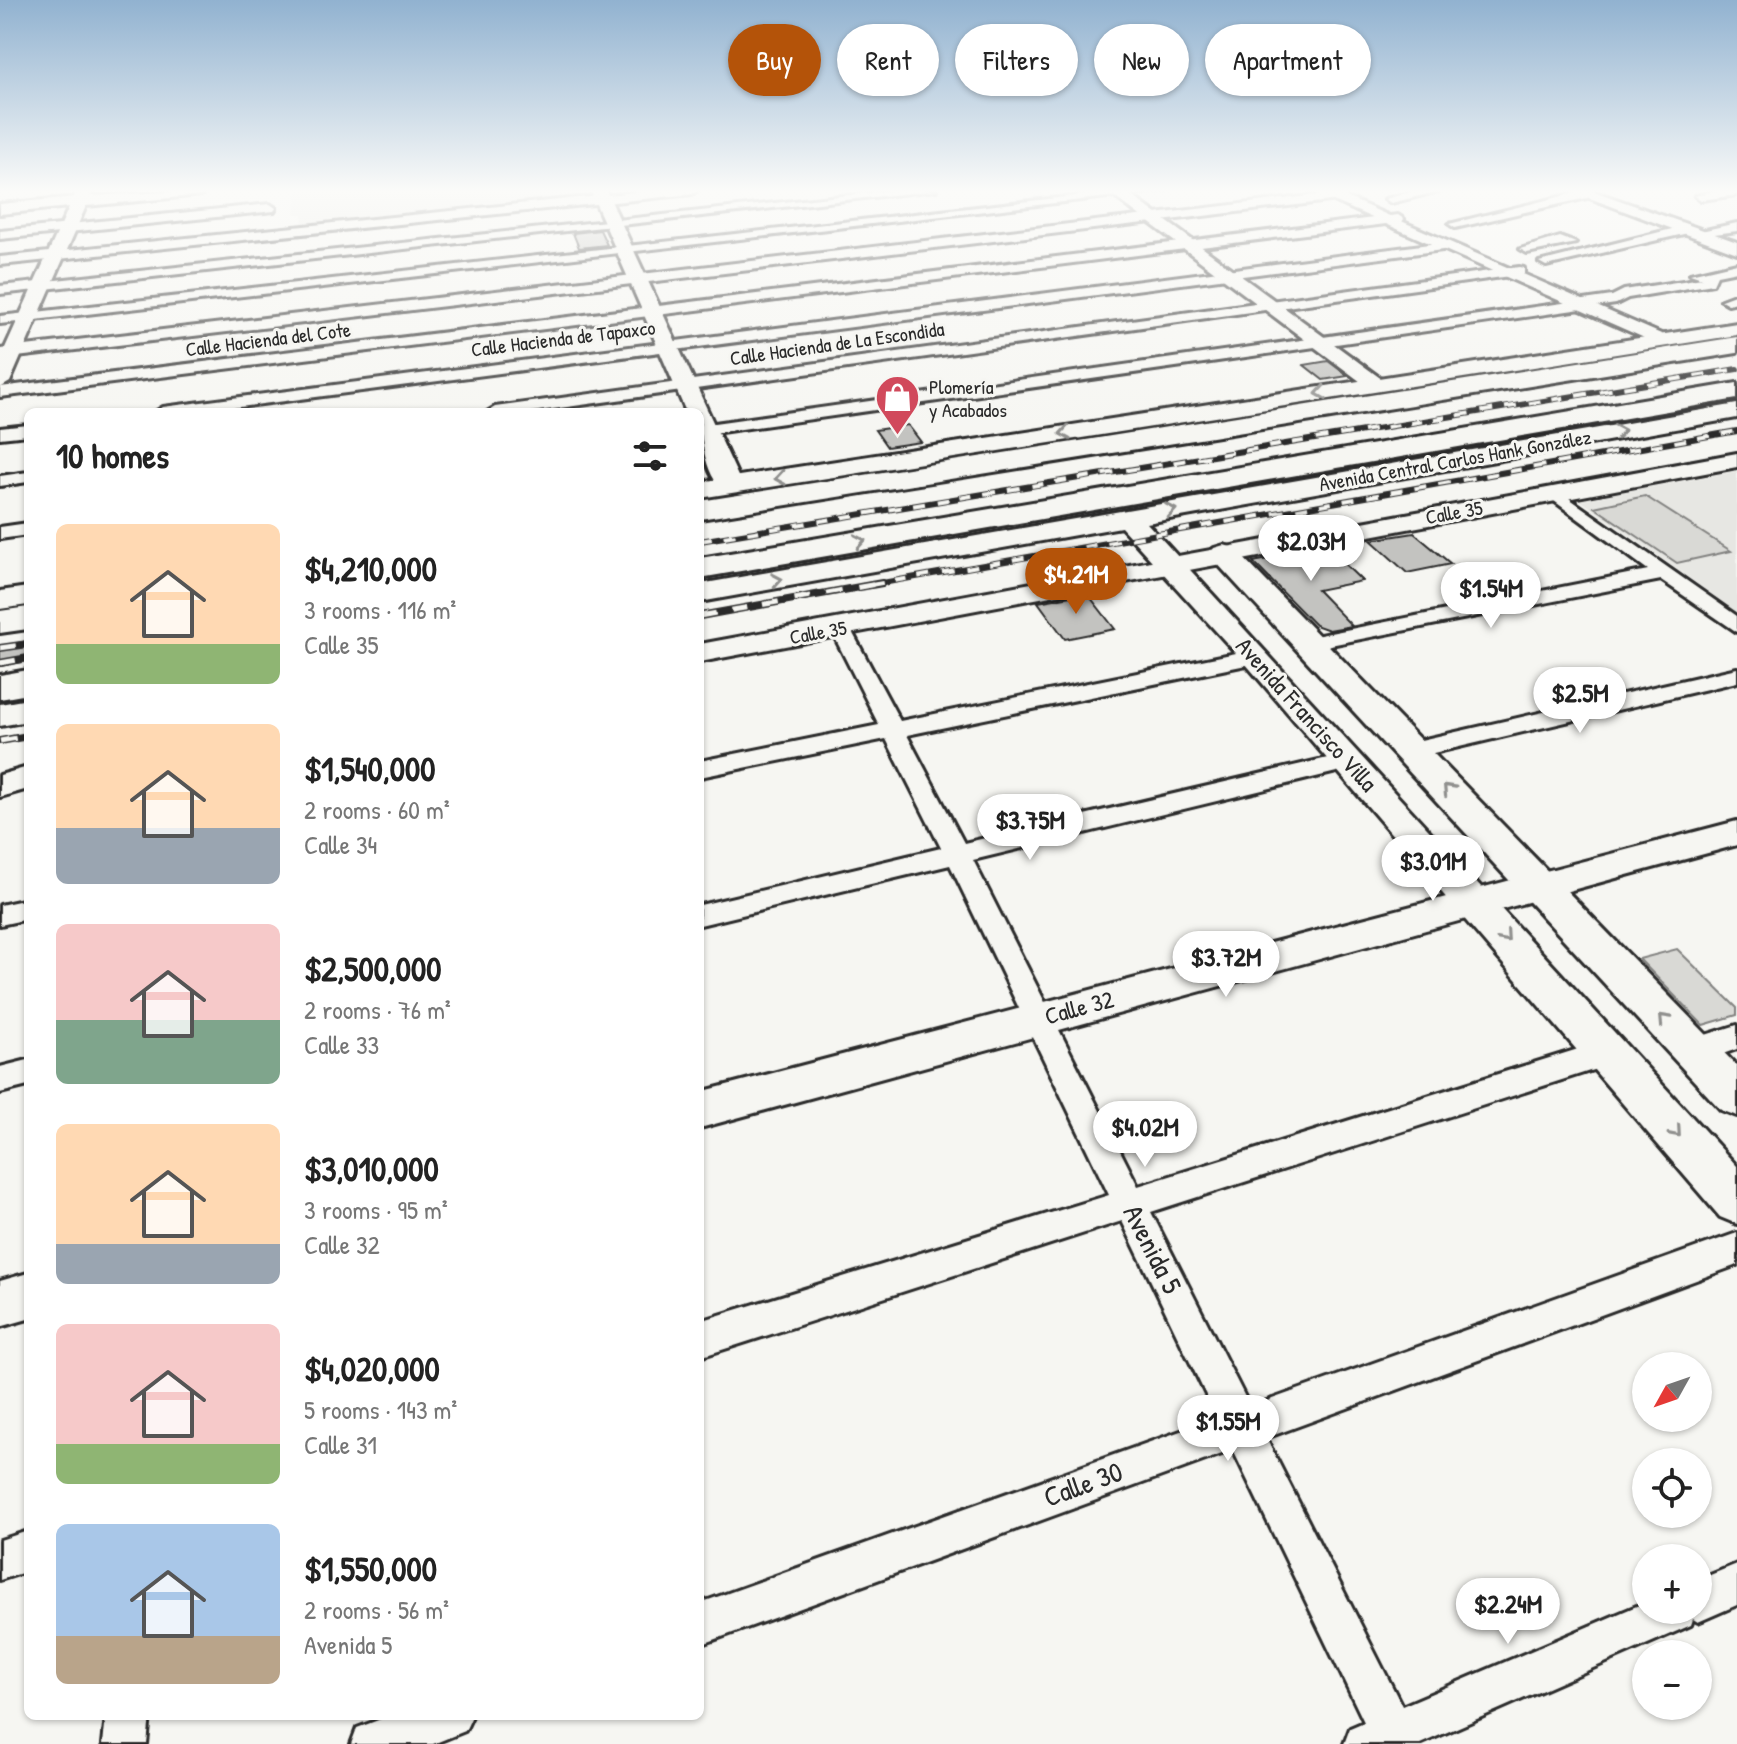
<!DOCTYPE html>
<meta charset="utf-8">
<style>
:root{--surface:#fff;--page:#f6f6f6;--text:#222;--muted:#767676;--accent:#b45309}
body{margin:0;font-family:"Patrick Hand",sans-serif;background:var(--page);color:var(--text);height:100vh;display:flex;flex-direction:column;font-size:30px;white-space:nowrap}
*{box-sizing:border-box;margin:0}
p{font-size:26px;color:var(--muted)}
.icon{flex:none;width:44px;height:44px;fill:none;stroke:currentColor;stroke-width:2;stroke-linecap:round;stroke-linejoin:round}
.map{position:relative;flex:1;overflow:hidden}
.side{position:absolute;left:24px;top:408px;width:680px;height:1312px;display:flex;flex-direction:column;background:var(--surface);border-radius:12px;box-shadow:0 2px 6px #0004}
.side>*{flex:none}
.top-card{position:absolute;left:728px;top:24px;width:760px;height:72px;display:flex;gap:16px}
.needle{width:52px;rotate:230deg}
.fabs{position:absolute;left:1632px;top:1352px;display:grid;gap:16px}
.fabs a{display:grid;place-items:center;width:80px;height:80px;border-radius:50%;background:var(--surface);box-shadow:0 2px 6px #0004;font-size:40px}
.price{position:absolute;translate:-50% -68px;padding:0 18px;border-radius:28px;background:#fff;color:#222;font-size:26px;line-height:52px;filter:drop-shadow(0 2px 4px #0008)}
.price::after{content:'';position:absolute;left:50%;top:48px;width:24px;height:18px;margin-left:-12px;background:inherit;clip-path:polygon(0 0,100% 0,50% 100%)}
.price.selected{background:var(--accent);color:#fff}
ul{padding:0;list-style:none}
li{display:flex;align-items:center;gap:24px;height:200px;padding:0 32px}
li span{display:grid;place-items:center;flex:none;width:224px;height:160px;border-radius:12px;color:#555}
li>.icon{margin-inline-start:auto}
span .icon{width:96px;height:96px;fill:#fffc;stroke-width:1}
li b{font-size:34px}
h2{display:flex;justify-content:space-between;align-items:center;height:96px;padding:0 32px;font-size:34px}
.tag{padding:0 28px;border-radius:36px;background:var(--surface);box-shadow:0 2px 6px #0004;font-size:28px;line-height:72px}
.tag.selected{background:var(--accent);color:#fff}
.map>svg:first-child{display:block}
</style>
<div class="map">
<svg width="1737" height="1744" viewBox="0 0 1737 1744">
<rect width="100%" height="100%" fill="#f6f6f2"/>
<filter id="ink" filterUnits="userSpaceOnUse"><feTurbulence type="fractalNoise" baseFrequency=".0125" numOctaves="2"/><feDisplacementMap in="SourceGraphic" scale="16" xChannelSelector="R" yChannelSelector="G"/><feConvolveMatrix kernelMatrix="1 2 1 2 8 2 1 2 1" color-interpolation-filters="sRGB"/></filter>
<g filter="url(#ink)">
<g fill="#e7e7e3">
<polygon points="297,190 583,190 587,198 302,227 303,214 295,214"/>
<polygon points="1737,471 1737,612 1580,500"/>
</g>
<g fill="#d9d9d5" stroke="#828280" stroke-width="2">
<polygon points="1645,496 1731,551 1677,563 1594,507"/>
<polygon points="1677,949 1737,1008 1737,1015 1703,1025 1639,959"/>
</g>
<g fill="#c3c3c0" stroke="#2b2b2b" stroke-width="2">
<polygon points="600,230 607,245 579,248 573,233"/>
<polygon points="1328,361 1348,376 1323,380 1304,365"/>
<polygon points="908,425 921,442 887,447 875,430"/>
<polygon points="1414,533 1451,564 1407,573 1371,540"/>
<polygon points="1328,548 1362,581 1317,590 1352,626 1329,630 1315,625 1253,562"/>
<polygon points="1087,593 1115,629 1065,639 1038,602"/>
<polygon points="28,641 28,661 0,666 0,646"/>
</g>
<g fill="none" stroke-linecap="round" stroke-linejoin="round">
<defs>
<g id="minor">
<polygon points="656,190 698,190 692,194 0,265 0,257"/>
<polygon points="896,190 936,190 0,294 0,286"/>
<polygon points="1129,190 1168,190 0,324 0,316"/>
<polygon points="1418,190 1443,190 1391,203 1385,199"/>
<polygon points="1587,190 1591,191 1591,197 1455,228 1449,224"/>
<polygon points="1718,190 1737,190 1737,195 1701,200 1695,196"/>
<polygon points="1334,193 1340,197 1338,200 0,359 0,349"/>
<polygon points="270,204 276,208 274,211 0,239 0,231"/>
<polygon points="1398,215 1404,219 1402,222 0,397 0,387"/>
<polygon points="1737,223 1737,231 1707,235 1701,231"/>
<polygon points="1684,226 1690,230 1688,233 1546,266 1539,262"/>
<polygon points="1560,237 1576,243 1527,253 1520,249"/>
<polygon points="1445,242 1451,246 1450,249 201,412 155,412 163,407"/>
<polygon points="1737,263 1737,271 1717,275 1713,284 1628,298 1616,304 700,435 700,425 1612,296 1624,290 1702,278 1690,274"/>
<polygon points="1519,267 1524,268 1524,274 531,412 487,412 495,407"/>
<polygon points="1737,294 1737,302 1728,304 1721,300"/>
<polygon points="28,425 28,435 0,438 0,428"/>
<polygon points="28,472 28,482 0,486 0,476"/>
<polygon points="1556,489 1737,616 1737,632 1661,580 1310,649 1299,643 1310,637 1648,570 1550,498 1547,494"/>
<polygon points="28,523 28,535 0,539 0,527"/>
<polygon points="840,622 850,628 900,721 1256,649 1267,656 1256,663 907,735 964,843 1349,753 1361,761 1349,769 973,860 1138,1186 1607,1040 1618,1044 1622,1053 1618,1062 1151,1212 1250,1407 1737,1233 1737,1265 1266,1438 1402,1706 1646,1602 1646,1610 1698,1610 1698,1580 1737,1564 1737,1605 1698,1622 1693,1619 1691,1625 1420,1744 1344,1744 1350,1728 1364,1722 1233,1450 700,1645 700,1603 1217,1418 1122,1221 700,1357 700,1321 1109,1195 950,865 700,925 700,905 941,848 886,739 700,777 700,761 879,725 830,628"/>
<polygon points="1737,668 1737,682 1412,758 1400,750 1412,742"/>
<polygon points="28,899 28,919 0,925 0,905"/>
<polygon points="1737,1025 1737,1049 1694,1064 1683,1060 1679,1051 1683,1042"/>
<polygon points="28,1060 28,1086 0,1093 0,1067"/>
<polygon points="28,1531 28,1571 0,1580 0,1540"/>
<polygon points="106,1716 150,1716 147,1744 103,1744"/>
<polygon points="389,1716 472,1716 465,1731 433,1744 351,1744 357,1728"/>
</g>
<g id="tertiary">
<polygon points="77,190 93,190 90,196 209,190 201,195 86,206 10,382 0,388 0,359 69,207 0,214 0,204 74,197"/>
<path d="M 590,190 L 606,190 L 742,485 L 738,490 L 730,492 C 705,486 700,434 700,412 L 686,412 Z"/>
<polygon points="1106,190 1124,190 1383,380 1386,384 1383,388 1369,388"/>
<polygon points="1309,190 1330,190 1675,340 1672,344 1658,344"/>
<polygon points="1568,190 1591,190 1737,242 1737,253"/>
<polygon points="1737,453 1737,467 700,662 700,644"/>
<polygon points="28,767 28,789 0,797 0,775"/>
<polygon points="1737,821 1737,845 700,1128 700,1092"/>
<polygon points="28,1273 28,1319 0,1327 0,1281"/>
</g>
<g id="secondary">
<polygon points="1737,323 1737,335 700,498 700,482"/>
<polygon points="1737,404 1737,418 1147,523 1737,1166 1737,1224 1720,1217 1245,663 1121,527 700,602 700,584"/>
<polygon points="1224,545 1234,548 1737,1066 1737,1116 1721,1110 1214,560 1210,554 1214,548"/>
<polygon points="28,587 28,605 0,609 0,591"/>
<polygon points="28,699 28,721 0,726 0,704"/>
</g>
<g id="motorway">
<polygon points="1737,337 1737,353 700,519 700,501"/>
<polygon points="1737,383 1737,399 700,578 700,558"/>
<polygon points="28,607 28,629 0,633 0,611"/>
<polygon points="28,670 28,694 0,699 0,675"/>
</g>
</defs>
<use href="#minor" stroke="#2b2b2b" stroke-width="6"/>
<use href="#tertiary" stroke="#2b2b2b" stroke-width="6"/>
<use href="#secondary" stroke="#2b2b2b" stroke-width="6"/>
<use href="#motorway" stroke="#2b2b2b" stroke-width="6"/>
<use href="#minor" fill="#f6f6f2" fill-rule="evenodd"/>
<use href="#tertiary" fill="#f6f6f2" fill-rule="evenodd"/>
<use href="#secondary" fill="#f6f6f2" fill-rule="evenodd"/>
<use href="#motorway" fill="#f6f6f2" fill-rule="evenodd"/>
<defs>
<g id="rail-far1">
<polyline points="700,541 1737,369"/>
<polyline points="871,585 1737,431"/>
</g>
<g id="rail">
<polyline points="700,616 882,583"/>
<polyline points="0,648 28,644"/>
<polyline points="0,663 28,658"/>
<polyline points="0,741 28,736"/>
</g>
</defs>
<use href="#rail-far1" stroke="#2b2b2b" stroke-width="6"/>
<use href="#rail" stroke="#2b2b2b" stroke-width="8"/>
<use href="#rail-far1" stroke="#f6f6f2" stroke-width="4" stroke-dasharray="12" stroke-linecap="butt"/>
<use href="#rail" stroke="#f6f6f2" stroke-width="5" stroke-dasharray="16" stroke-linecap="butt"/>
</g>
<defs><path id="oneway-chevron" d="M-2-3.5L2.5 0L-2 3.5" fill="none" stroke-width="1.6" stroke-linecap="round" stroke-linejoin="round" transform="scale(2)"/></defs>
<g stroke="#90908e">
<use href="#oneway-chevron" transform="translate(1321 393) rotate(171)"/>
<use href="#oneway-chevron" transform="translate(1620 431) rotate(-10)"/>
<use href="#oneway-chevron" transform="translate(1065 433) rotate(171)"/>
<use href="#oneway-chevron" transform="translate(780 478) rotate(171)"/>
<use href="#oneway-chevron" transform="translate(1171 510) rotate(-10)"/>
<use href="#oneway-chevron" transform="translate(860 541) rotate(-10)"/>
<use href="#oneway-chevron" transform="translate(777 580) rotate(-10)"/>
<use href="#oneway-chevron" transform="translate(1448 789) rotate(-133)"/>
<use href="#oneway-chevron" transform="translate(1505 937) rotate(49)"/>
<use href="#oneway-chevron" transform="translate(1664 1019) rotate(-133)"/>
<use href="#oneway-chevron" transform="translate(1676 1132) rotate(49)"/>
</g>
</g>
<linearGradient id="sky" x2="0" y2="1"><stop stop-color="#91b2d0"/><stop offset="0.44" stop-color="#fbfbf9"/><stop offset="1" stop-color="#fbfbf9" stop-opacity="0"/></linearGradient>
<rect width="1737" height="434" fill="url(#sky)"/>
<defs>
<symbol id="shop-pin" viewBox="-11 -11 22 30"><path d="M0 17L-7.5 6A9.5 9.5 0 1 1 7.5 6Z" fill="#d1495b" stroke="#f6f6f2"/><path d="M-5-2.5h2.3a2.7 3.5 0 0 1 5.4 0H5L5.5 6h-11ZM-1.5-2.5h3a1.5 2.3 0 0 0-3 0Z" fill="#fff"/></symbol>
</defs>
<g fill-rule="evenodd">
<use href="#shop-pin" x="872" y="372" width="51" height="69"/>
</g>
<g text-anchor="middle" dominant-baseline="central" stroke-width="6" stroke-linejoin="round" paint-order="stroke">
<g font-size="20" fill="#2b2b2b" stroke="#f6f6f2">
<text transform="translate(563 338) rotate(-7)">Calle Hacienda de Tapaxco</text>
<text transform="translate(268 339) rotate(-7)">Calle Hacienda del Cote</text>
<text transform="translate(837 343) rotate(-8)">Calle Hacienda de La Escondida</text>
<text transform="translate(1455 460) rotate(-10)">Avenida Central Carlos Hank González</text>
<text transform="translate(1454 512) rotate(-10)">Calle 35</text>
<text transform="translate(818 632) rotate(-10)">Calle 35</text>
</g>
<g font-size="20" fill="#2b2b2b" stroke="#f6f6f2" text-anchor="start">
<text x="929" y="386">Plomería<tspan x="929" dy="23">y Acabados</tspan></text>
</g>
<g font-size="24" fill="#2b2b2b" stroke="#f6f6f2">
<text transform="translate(1307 714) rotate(48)">Avenida Francisco Villa</text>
<text transform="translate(1079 1007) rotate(-15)">Calle 32</text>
</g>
<g font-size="28" fill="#2b2b2b" stroke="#f6f6f2">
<text transform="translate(1153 1249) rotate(63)">Avenida 5</text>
<text transform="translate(1083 1484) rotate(-20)">Calle 30</text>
</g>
</g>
</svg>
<div class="fabs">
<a><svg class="needle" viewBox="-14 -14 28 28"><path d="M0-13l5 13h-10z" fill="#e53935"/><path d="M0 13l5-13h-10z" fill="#767676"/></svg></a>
<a><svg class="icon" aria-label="locate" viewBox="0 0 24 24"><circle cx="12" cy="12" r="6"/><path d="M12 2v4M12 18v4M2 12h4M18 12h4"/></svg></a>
<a>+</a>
<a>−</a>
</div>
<b class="price" style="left:1311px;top:583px">$2.03M</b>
<b class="price selected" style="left:1076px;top:616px">$4.21M</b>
<b class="price" style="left:1491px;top:630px">$1.54M</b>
<b class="price" style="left:1580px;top:735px">$2.5M</b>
<b class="price" style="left:1030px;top:862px">$3.75M</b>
<b class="price" style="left:1433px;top:903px">$3.01M</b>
<b class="price" style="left:1226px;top:999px">$3.72M</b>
<b class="price" style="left:1145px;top:1169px">$4.02M</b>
<b class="price" style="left:1228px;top:1463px">$1.55M</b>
<b class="price" style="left:1508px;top:1646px">$2.24M</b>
<div class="top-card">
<a class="tag selected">Buy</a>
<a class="tag">Rent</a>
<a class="tag">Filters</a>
<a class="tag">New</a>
<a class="tag">Apartment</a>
</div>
<section class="side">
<h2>10 homes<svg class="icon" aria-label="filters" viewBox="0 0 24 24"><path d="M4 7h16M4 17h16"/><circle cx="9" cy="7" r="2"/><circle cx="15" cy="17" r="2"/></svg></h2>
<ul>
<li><span style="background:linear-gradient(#ffd9b3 75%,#8fb573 0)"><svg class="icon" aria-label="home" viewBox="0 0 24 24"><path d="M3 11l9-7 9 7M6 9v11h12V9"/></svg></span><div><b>$4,210,000</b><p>3 rooms · 116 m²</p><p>Calle 35</p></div></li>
<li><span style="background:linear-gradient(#ffd9b3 65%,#9aa5b1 0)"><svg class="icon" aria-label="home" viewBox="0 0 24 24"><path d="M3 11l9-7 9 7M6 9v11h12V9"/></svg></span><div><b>$1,540,000</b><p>2 rooms · 60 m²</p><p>Calle 34</p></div></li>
<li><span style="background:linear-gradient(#f6c9c9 60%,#7fa58c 0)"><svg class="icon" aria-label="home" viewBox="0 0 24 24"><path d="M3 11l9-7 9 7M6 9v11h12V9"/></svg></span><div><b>$2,500,000</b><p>2 rooms · 76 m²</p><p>Calle 33</p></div></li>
<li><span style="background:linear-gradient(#ffd9b3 75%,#9aa5b1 0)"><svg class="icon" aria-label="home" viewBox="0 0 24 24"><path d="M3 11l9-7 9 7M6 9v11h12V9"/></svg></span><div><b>$3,010,000</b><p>3 rooms · 95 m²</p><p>Calle 32</p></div></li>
<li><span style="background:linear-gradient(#f6c9c9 75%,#8fb573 0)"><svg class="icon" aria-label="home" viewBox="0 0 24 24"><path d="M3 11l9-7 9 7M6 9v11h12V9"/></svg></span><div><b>$4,020,000</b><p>5 rooms · 143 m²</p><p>Calle 31</p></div></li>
<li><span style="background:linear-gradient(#a9c7e8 70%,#b9a48a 0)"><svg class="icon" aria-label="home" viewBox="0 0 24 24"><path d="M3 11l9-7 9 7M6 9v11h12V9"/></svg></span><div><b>$1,550,000</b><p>2 rooms · 56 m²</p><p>Avenida 5</p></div></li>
</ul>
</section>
</div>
